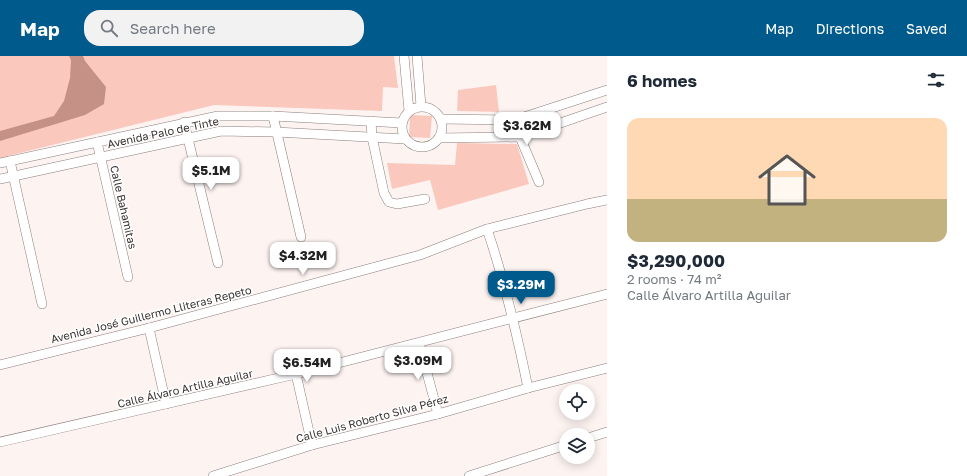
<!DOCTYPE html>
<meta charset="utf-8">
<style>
:root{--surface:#fff;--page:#f2f2f3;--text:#1f2937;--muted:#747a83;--line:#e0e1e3;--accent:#005b8c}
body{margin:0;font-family:"Golos Text",sans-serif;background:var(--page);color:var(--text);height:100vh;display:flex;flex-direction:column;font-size:15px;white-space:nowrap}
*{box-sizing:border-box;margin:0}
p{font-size:13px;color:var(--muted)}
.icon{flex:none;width:22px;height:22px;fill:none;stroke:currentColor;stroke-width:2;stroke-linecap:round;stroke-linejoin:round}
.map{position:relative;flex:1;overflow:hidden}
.sheet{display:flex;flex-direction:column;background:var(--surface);width:360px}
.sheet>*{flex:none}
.buttons{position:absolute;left:559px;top:328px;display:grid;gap:8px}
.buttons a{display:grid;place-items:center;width:36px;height:36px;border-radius:50%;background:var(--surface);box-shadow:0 2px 10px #0003;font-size:20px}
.price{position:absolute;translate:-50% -34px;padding:0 9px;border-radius:8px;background:#fff;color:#222;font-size:13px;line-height:26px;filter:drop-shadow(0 1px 2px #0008)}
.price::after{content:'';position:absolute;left:50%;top:24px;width:12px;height:9px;margin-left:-6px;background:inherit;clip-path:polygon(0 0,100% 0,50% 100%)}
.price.on{background:var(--accent);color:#fff}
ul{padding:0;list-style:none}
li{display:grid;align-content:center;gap:8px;height:212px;padding:0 20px}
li+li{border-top:1px solid var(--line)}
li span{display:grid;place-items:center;height:124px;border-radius:12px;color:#555}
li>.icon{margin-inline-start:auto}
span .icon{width:72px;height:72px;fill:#fffc;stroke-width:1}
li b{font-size:17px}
h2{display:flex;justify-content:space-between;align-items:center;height:48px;padding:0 20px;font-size:17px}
header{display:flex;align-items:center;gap:24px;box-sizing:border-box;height:56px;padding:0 20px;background:var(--accent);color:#fff}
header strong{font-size:19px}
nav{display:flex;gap:22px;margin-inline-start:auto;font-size:14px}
.search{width:280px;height:36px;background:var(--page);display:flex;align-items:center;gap:10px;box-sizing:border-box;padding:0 14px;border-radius:16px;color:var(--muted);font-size:15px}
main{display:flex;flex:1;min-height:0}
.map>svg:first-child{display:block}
</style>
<header>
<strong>Map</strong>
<div class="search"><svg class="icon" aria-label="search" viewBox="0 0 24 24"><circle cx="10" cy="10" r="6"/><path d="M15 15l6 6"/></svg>Search here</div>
<nav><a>Map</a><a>Directions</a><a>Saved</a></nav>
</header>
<main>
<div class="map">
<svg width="607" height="420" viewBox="0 0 607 420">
<rect width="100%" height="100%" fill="#fdf4f2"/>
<g fill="#fbc8bd">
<polygon points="0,0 394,0 398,32 383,31 382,55 214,49 12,99 0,104"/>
<polygon points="496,29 499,56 457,55 458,34"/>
<polygon points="410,59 432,60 430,82 409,81"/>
<polygon points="457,87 517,88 529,128 438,154 430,124 392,133 387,107 455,109"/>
</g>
<polygon fill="#c59186" points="69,0 83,0 85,5 106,31 104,48 85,59 0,85 0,75 54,60 64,45 70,22 71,4"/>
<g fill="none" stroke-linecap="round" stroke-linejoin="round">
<defs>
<g id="minor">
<polyline points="404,0 409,55"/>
<polyline points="417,0 421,50"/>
<circle cx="422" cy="71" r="20"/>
<polyline points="273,60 301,181"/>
<polyline points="441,63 515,64 607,34"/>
<polyline points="515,64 520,81 539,126"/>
<polyline points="371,65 372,81 384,137 389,146 397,148 425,143"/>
<polyline points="184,66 218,207"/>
<polyline points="439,82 520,81 607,51"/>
<polyline points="97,86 128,221"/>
<polyline points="10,105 42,248"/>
<polyline points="0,107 218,60 273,60 402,67"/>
<polyline points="0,123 221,75 276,76 405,83"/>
<path d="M 487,173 C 505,226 517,278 528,332"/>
<polyline points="149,272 166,348"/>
<polyline points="419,287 438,358"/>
<polyline points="0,309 149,272 420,199 487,173 587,148 607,144"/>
<polyline points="296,318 312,389"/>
<polyline points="588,382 607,376"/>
<polyline points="0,386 296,318 607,238"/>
<polyline points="213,420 312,389 438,358 528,332 607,312"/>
<polyline points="469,420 566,389"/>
</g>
</defs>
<use href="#minor" stroke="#8b7e7c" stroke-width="10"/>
<use href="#minor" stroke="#fff" stroke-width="9"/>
</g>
<g text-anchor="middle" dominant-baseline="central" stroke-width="3" stroke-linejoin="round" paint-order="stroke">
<g font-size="11" fill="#3a3433" stroke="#fff">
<text transform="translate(163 76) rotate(-12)">Avenida Palo de Tinte</text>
<text transform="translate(124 151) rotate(77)">Calle Bahamitas</text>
<text transform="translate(151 258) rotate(-14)">Avenida José Guillermo Lliteras Repeto</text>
<text transform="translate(185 332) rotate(-13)">Calle Álvaro Artilla Aguilar</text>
<text transform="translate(372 362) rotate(-15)">Calle Luis Roberto Silva Pérez</text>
</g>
</g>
</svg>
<div class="buttons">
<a><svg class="icon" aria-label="locate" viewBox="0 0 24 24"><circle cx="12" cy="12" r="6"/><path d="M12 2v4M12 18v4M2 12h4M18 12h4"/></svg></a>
<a><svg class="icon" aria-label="layers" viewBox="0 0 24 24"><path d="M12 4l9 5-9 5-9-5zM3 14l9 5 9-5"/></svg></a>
</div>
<b class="price" style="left:527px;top:90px">$3.62M</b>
<b class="price" style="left:211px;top:135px">$5.1M</b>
<b class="price" style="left:303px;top:220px">$4.32M</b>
<b class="price on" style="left:521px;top:249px">$3.29M</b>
<b class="price" style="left:418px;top:325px">$3.09M</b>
<b class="price" style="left:307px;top:327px">$6.54M</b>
</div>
<section class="sheet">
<h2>6 homes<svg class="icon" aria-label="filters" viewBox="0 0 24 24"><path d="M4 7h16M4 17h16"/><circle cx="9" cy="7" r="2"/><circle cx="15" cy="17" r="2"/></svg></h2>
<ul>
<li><span style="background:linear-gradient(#ffd9b3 65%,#c2b280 0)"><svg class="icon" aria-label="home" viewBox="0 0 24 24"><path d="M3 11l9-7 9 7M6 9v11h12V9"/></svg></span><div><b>$3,290,000</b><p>2 rooms · 74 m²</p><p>Calle Álvaro Artilla Aguilar</p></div></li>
</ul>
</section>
</main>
